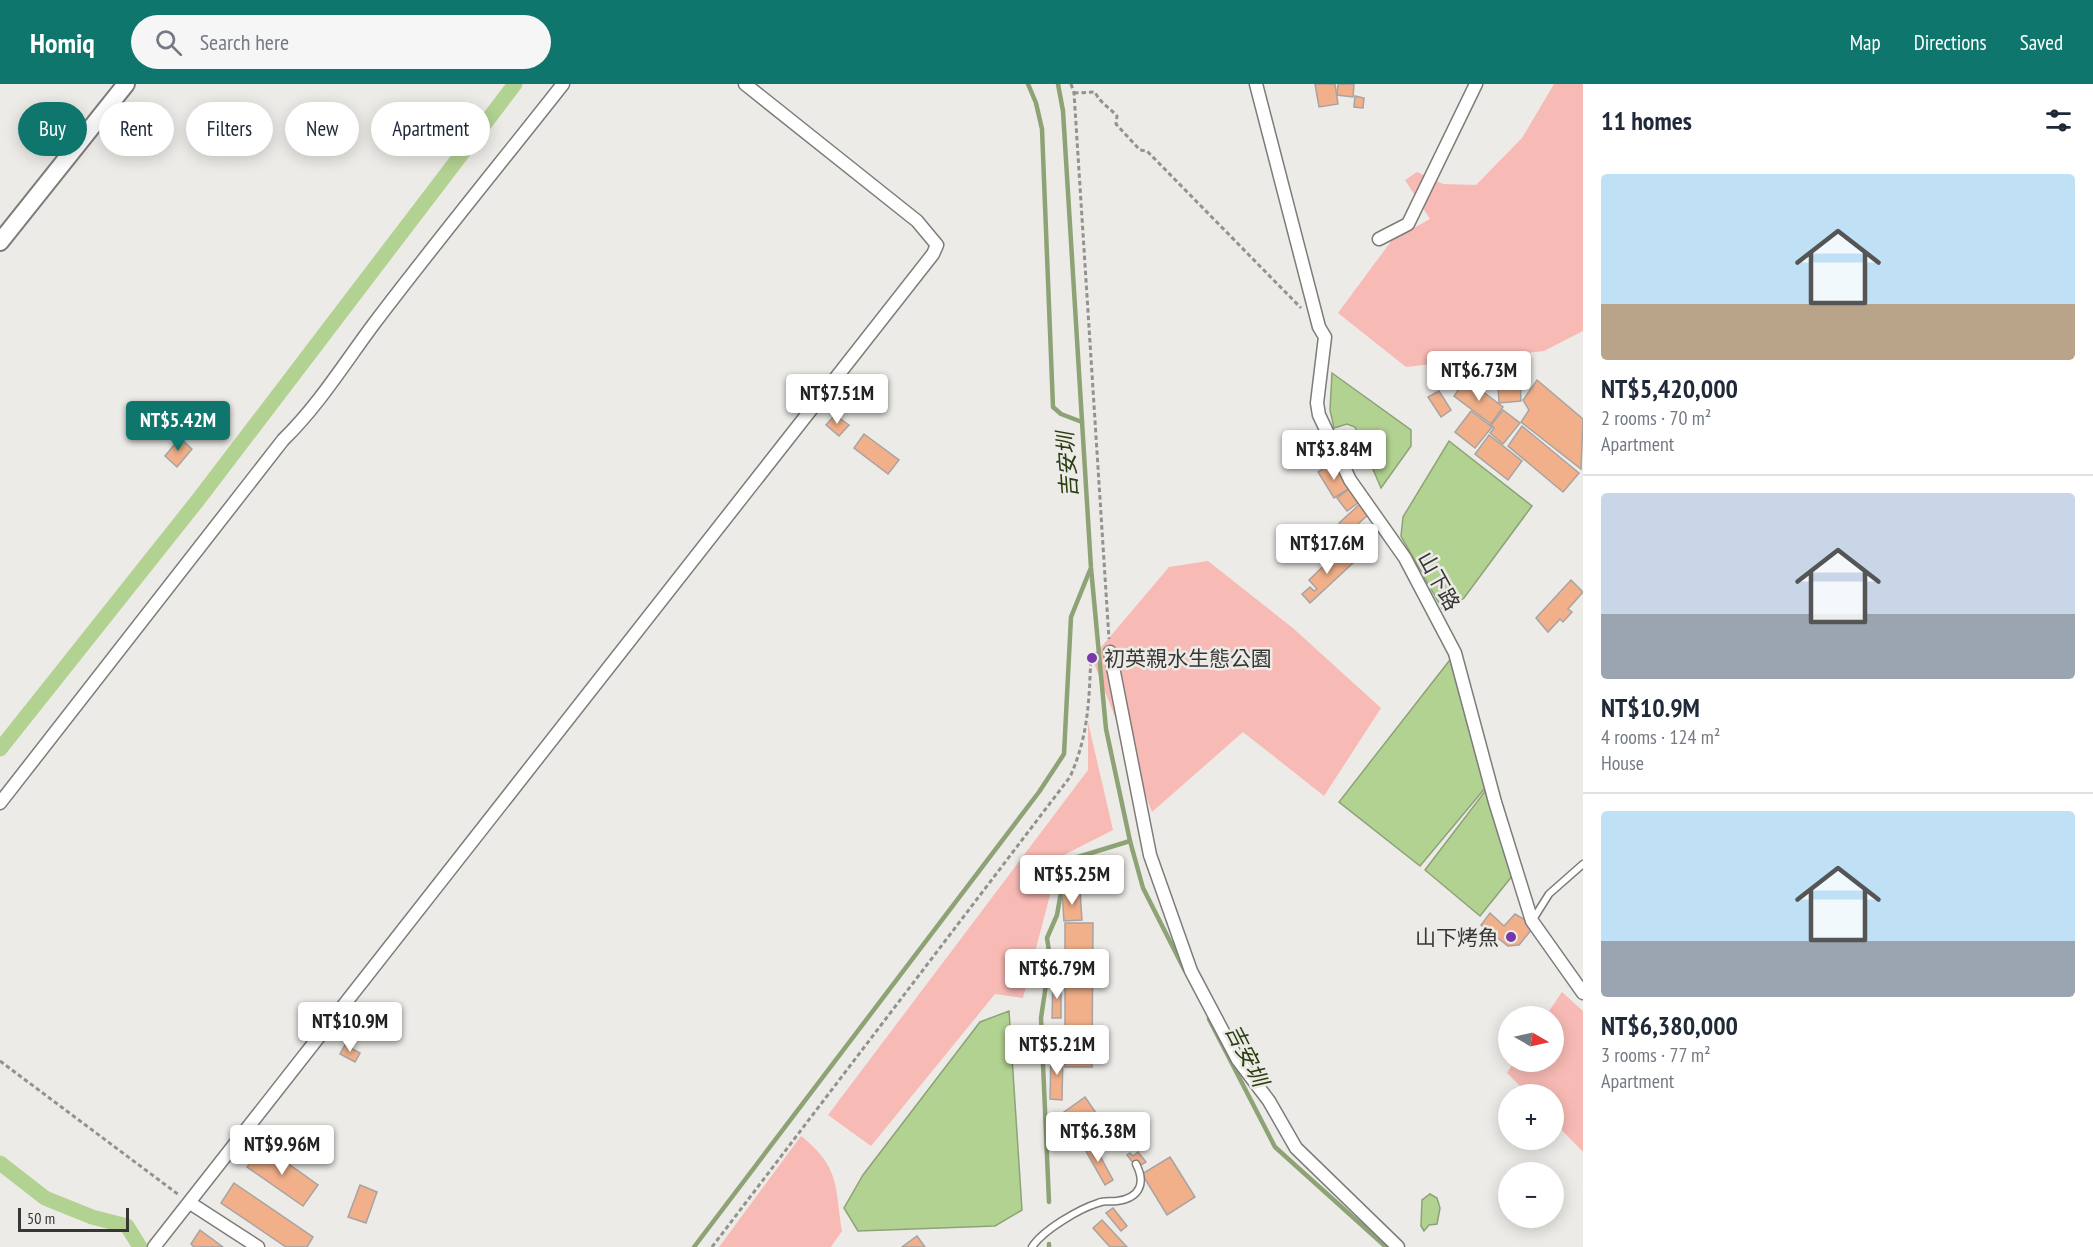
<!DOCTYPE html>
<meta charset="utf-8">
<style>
:root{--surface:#fff;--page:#f6f6f7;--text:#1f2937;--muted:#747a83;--line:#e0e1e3;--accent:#0f766e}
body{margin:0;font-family:"PT Sans Narrow","Noto Sans TC",sans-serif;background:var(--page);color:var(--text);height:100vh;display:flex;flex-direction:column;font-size:22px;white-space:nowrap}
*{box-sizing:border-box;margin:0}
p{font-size:20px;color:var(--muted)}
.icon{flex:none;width:33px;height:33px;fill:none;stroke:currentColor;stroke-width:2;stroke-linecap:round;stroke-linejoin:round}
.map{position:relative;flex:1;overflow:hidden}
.sheet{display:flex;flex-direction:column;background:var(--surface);width:510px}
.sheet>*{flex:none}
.top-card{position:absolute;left:18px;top:18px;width:570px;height:54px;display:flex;gap:12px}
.needle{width:39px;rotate:99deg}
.tools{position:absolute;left:1498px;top:922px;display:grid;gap:12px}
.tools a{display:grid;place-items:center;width:66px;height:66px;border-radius:50%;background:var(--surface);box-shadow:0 3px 15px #0003;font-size:30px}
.scale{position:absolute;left:18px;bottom:15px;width:111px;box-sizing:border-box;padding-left:6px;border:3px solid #363634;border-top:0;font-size:16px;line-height:21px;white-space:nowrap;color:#363634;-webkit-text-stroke:4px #edebe7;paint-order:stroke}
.price{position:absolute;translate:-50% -51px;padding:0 14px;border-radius:6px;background:#fff;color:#222;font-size:20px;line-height:39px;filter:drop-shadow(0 2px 3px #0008)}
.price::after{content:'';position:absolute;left:50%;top:36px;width:18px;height:14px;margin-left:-9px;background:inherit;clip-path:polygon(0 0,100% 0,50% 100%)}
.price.active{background:var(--accent);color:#fff}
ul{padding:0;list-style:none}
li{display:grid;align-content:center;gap:12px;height:318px;padding:0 18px}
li+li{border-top:2px solid var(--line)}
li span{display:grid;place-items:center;height:186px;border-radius:6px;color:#555}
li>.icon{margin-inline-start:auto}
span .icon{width:108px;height:108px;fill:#fffc;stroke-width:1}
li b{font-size:26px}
h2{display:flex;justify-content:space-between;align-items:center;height:72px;padding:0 18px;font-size:26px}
.tag{padding:0 21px;border-radius:27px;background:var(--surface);box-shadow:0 3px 15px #0003;font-size:21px;line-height:54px}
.tag.active{background:var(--accent);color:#fff}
header{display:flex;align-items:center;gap:36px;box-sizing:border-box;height:84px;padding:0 30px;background:var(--accent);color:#fff}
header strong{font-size:28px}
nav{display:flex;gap:33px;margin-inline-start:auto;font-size:21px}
.search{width:420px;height:54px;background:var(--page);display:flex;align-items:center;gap:15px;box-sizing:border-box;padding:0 21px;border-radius:33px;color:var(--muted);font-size:22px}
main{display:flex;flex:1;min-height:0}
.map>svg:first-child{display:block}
</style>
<header>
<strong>Homiq</strong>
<div class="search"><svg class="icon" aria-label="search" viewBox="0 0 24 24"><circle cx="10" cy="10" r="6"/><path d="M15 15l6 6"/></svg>Search here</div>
<nav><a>Map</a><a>Directions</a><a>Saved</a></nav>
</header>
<main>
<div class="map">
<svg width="1583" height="1163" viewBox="0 0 1583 1163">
<rect width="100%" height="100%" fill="#edebe7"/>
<g fill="#f8bab4">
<polygon points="1554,0 1583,0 1583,247 1544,267 1406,283 1338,229 1392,156 1430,135 1405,96 1417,88 1443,100 1476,101 1522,54"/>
<polygon points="1208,477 1294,545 1381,624 1324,712 1243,648 1152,728 1092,574 1169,483"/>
<polygon points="1088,638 1113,746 1060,773 1023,914 995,910 871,1062 828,1031 1088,686"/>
<polygon points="1562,908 1583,927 1583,1068 1554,1038 1554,1011 1529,1011 1507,989 1514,978 1554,978 1554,933 1545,933"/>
<path d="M 801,1052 C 840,1083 835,1102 842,1147 L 831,1163 L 719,1163 Z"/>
</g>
<g fill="#b2d292" stroke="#8da376" stroke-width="1.5">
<polygon points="1332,289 1411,346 1411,362 1381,404 1355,343 1347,340 1334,344 1330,326"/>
<polygon points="1449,357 1532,422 1464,514 1444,528 1401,452 1403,433"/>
<polygon points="1453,572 1486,703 1420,782 1339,718"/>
<polygon points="1486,706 1513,791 1480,832 1425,786"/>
<polygon points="1009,927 1022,1126 995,1142 858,1147 844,1124 863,1091 980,938"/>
<polygon points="1430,1110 1437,1114 1440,1124 1437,1140 1429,1141 1424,1147 1421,1142 1422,1116"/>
</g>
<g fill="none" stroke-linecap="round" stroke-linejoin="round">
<g stroke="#8da376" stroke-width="4.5">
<polyline points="1028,0 1036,19 1042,45 1053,323 1061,330 1082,338"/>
<polyline points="1058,0 1063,27 1091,484 1106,645 1130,757 1143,804 1185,887"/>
<polyline points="1209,935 1275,1063 1386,1163"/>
<polyline points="1049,1118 1041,934 1050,874 1047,854 1057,831 1063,797 1078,773 1130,757"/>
<polyline points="1049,1160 1049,1163"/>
<polyline points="694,1163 1039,708 1064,670 1071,533 1090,486"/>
</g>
<g stroke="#b2d292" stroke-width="15">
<polyline points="0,665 198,416 515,0"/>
<polyline points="0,1079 45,1114 92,1133 127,1142 140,1163"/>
</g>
</g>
<g fill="#f1b08a" stroke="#a7a3a1" stroke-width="1.5">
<polygon points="1315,0 1335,0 1338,20 1319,23"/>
<polygon points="1338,0 1354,0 1353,13 1337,11"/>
<polygon points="1355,12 1364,14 1363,24 1354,23"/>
<polygon points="1466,295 1503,323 1491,340 1454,312"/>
<polygon points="1537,296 1583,335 1581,385 1521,338 1529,326 1523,316"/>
<polygon points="1520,300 1521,317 1499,319 1498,301"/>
<polygon points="1439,307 1451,326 1441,333 1428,313"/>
<polygon points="1503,326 1520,339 1503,360 1490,349 1494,344 1491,341"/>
<polygon points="1471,327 1492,343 1475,364 1455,348"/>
<polygon points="835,331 849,341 839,352 826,341"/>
<polygon points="1522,342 1579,389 1563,408 1508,362"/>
<polygon points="864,350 899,376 888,390 854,364"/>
<polygon points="1489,351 1522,377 1508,396 1475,370"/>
<polygon points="180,354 192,365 177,383 165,372"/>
<polygon points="1332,379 1350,404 1334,414 1318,388"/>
<polygon points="1349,405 1358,419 1347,427 1337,414"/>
<polygon points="1360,420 1369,430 1348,449 1339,439"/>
<polygon points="1342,468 1353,479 1310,519 1302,510 1310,503 1314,507 1317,505 1309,496 1337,469 1339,471"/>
<polygon points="1571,496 1583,508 1568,525 1572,528 1563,538 1560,535 1548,548 1536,534"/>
<polygon points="1080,807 1082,836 1064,837 1062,808"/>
<polygon points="1490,829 1504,842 1515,830 1527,837 1532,845 1519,861 1508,862 1481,841"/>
<polygon points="1065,839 1093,839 1092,983 1065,983"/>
<polygon points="1053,897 1061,897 1061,934 1052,934"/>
<polygon points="1052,950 1061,950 1061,961 1052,960"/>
<polygon points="345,961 360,969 355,978 340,970"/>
<polygon points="1051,968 1063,968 1062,1016 1050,1015"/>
<polygon points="1085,1013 1096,1029 1057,1056 1046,1041"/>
<polygon points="273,1045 289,1056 281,1068 265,1057"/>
<polygon points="1092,1057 1113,1096 1105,1101 1083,1062"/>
<polygon points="262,1061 318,1101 303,1122 247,1083"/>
<polygon points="1138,1068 1146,1078 1141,1081 1137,1076 1133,1079 1127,1071 1130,1069 1133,1072"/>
<polygon points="1170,1073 1195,1113 1167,1131 1142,1090"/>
<polygon points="234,1099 313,1153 307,1163 286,1163 221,1119"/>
<polygon points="360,1101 377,1108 366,1139 348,1133"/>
<polygon points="1113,1124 1127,1142 1121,1147 1106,1129"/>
<polygon points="1102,1136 1127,1163 1110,1163 1093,1144"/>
<polygon points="200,1146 223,1163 194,1163 191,1160"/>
<polygon points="917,1152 925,1163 902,1163"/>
</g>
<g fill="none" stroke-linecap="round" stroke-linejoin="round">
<defs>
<g id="lane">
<polyline points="1532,837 1549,810 1583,780"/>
<path d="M 1032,1163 C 1043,1146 1079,1125 1098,1119 C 1105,1116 1111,1118 1117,1117 C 1140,1114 1146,1099 1136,1080"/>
</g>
<g id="street">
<polyline points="1256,0 1319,243 1325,253 1317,319 1319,331 1350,396 1405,474 1455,569 1495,718 1532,837 1583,909"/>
<polyline points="1379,155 1408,140 1476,0"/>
<polyline points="1110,568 1150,771 1191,887 1238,976 1269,1017 1296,1064 1398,1163"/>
<path d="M 0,719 L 283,356 C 318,322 344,280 373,241 C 435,159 500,80 563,0"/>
<polyline points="190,1119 258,1163"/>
<polyline points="154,1163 933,170 937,161 917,137 745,0"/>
</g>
<polyline id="secondary" points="0,158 126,0"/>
</defs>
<use href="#lane" stroke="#7e7c79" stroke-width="9"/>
<use href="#street" stroke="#7e7c79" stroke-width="15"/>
<use href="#secondary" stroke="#7e7c79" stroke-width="20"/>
<g stroke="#93928f" stroke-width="3" stroke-dasharray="4.5 3" stroke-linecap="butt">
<polyline points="1071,0 1074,9 1109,555"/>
<path d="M 1074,9 L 1095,8 C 1100,19 1109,23 1117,32 L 1116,40 L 1140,66 L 1147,67 L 1301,224"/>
<polyline points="0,977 179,1111"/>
<path d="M 712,1163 L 1070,693 C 1089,650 1089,616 1091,570 L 1099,569"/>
</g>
<use href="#lane" stroke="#fff" stroke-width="6"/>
<use href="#street" stroke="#fff" stroke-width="12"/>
<use href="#secondary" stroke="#fff" stroke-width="16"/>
</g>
<g fill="#7837ab" stroke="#edebe7" stroke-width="2">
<circle cx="1092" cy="574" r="6"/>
<circle cx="1511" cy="853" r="6"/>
</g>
<g text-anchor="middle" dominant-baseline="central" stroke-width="5" stroke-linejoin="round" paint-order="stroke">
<g font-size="21" fill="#363634" stroke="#edebe7">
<text transform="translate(1439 497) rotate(61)">山下路</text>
</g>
<g font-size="21" fill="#363634" stroke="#edebe7" text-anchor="start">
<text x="1104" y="574">初英親水生態公園</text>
<text x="1499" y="853" text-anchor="end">山下烤魚</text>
</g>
<g font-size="22" font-style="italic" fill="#2b3f12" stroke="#edebe7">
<text transform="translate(1067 381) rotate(-94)">吉安圳</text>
<text transform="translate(1247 971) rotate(63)">吉安圳</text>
</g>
</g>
</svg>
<div class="tools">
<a><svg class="needle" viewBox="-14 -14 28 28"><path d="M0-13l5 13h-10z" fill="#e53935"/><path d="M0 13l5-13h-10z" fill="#747a83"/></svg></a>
<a>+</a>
<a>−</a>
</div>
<div class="scale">50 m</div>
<b class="price" style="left:1479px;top:318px">NT$6.73M</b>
<b class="price" style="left:837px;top:341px">NT$7.51M</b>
<b class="price active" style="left:178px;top:368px">NT$5.42M</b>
<b class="price" style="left:1334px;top:397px">NT$3.84M</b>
<b class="price" style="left:1327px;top:491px">NT$17.6M</b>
<b class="price" style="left:1072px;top:822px">NT$5.25M</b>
<b class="price" style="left:1057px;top:916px">NT$6.79M</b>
<b class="price" style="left:350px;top:969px">NT$10.9M</b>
<b class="price" style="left:1057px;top:992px">NT$5.21M</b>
<b class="price" style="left:1098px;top:1079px">NT$6.38M</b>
<b class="price" style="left:282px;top:1092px">NT$9.96M</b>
<div class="top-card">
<a class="tag active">Buy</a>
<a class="tag">Rent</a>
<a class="tag">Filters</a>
<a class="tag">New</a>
<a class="tag">Apartment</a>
</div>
</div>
<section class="sheet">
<h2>11 homes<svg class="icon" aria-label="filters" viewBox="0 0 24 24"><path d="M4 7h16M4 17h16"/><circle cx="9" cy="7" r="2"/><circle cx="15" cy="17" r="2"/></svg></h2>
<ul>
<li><span style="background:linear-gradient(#bfe0f5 70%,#b9a48a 0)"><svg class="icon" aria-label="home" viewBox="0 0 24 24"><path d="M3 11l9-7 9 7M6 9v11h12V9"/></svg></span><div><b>NT$5,420,000</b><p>2 rooms · 70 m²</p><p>Apartment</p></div></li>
<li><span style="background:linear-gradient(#c9d6e8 65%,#9aa5b1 0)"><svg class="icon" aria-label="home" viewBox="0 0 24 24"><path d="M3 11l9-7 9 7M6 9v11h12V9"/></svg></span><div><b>NT$10.9M</b><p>4 rooms · 124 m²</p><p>House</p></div></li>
<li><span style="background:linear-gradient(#bfe0f5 70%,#9aa5b1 0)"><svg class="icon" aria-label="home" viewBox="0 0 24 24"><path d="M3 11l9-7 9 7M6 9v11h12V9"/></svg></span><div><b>NT$6,380,000</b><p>3 rooms · 77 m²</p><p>Apartment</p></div></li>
</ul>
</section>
</main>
